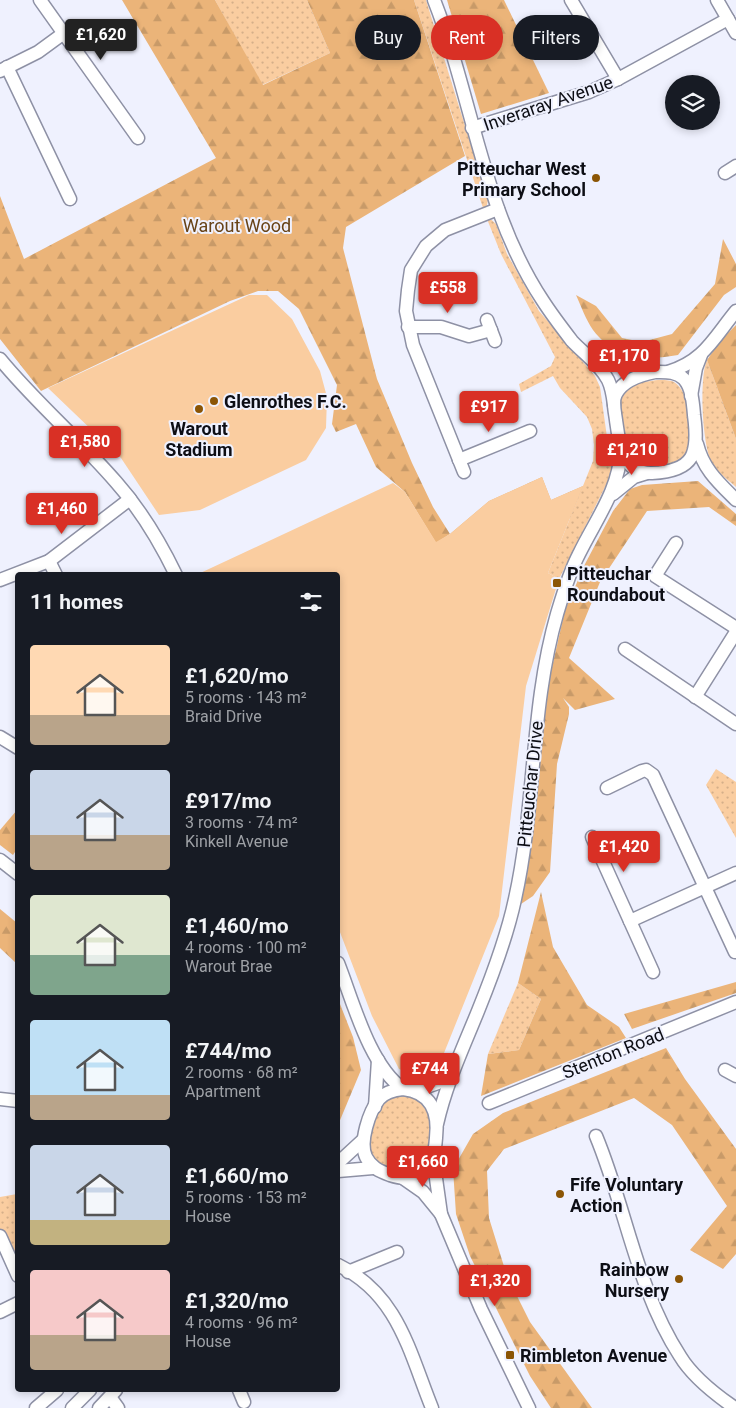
<!DOCTYPE html>
<meta charset="utf-8">
<style>
:root{--surface:#171b24;--page:#20242c;--text:#f1f3f6;--muted:#9ea1a6;--accent:#d93025}
body{margin:0;font-family:Roboto,sans-serif;background:var(--page);color:var(--text);height:100vh;display:flex;flex-direction:column;font-size:19px;white-space:nowrap}
*{box-sizing:border-box;margin:0}
p{font-size:16px;color:var(--muted)}
.icon{flex:none;width:28px;height:28px;fill:none;stroke:currentColor;stroke-width:2;stroke-linecap:round;stroke-linejoin:round}
.map{position:relative;flex:1;overflow:hidden}
.details{position:absolute;left:15px;top:572px;width:325px;height:820px;display:flex;flex-direction:column;background:var(--surface);border-radius:5px;box-shadow:0 2px 8px #0003}
.details>*{flex:none}
.top-card{position:absolute;left:355px;top:15px;width:305px;height:45px;display:flex;gap:10px}
.controls{position:absolute;left:665px;top:75px;display:grid;gap:10px}
.controls a{display:grid;place-items:center;width:55px;height:55px;border-radius:50%;background:var(--surface);box-shadow:0 2px 8px #0003;font-size:25px}
.price{position:absolute;translate:-50% -42px;padding:0 11px;border-radius:5px;background:var(--accent);color:#fff;font-size:16px;line-height:32px;filter:drop-shadow(0 1px 2px #0008)}
.price::after{content:'';position:absolute;left:50%;top:30px;width:15px;height:11px;margin-left:-8px;background:inherit;clip-path:polygon(0 0,100% 0,50% 100%)}
.price.on{background:#222;color:#fff}
ul{padding:0;list-style:none}
li{display:flex;align-items:center;gap:15px;height:125px;padding:0 15px}
li span{display:grid;place-items:center;flex:none;width:140px;height:100px;border-radius:5px;color:#555}
li>.icon{margin-inline-start:auto}
span .icon{width:60px;height:60px;fill:#fffc;stroke-width:1}
li b{font-size:21px}
h2{display:flex;justify-content:space-between;align-items:center;height:60px;padding:0 15px;font-size:21px}
.pill{padding:0 18px;border-radius:22px;background:var(--surface);box-shadow:0 2px 8px #0003;font-size:18px;line-height:45px}
.pill.on{background:var(--accent);color:#fff}
.map>svg:first-child{display:block}
</style>
<div class="map">
<svg width="736" height="1408" viewBox="0 0 736 1408">
<defs>
<pattern id="grass-dots" width="8" height="8" patternUnits="userSpaceOnUse" patternTransform="scale(1.25)"><rect width="8" height="8" fill="#facda0"/><path d="M2 2h.1M6 6h.1" fill="none" stroke="#d5af89" stroke-width="1.8" stroke-linecap="round"/></pattern>
<pattern id="forest-firs" width="22" height="20" patternUnits="userSpaceOnUse" patternTransform="scale(1.25)"><rect width="22" height="20" fill="#ebb479"/><path d="M5 1l3.5 6h-7zM16 11l3.5 6h-7z" fill="#c89a68"/></pattern>
</defs>
<rect width="100%" height="100%" fill="#eff1fe"/>
<g fill="url(#grass-dots)">
<polygon points="215,0 307,0 330,53 262,85"/>
<polygon points="414,0 426,0 488,200 485,214 496,224 507,254 539,311 595,376 600,387 612,473 559,579 548,573 593,461 594,445 592,429 587,417 560,388 553,376 521,392 519,384 551,366 555,357 501,254 485,214"/>
<path d="M 707,360 L 736,439 L 736,487 C 728,480 717,472 712,463 C 702,446 699,377 707,360 Z"/>
<path d="M 658,380 C 663,380 670,380 674,382 C 689,390 695,432 689,448 C 687,454 681,458 676,463 C 643,471 630,467 624,432 C 623,421 620,411 621,400 C 626,383 643,382 658,380 Z"/>
<polygon points="716,769 736,782 736,838 706,785"/>
<polygon points="518,983 541,999 519,1050 488,1054"/>
<path d="M 402,1094 C 412,1096 423,1100 428,1109 C 432,1117 431,1127 430,1136 C 429,1161 419,1180 390,1169 C 385,1166 378,1164 374,1159 C 363,1144 372,1115 385,1102 C 390,1098 396,1096 402,1094 Z"/>
<polygon points="17,1194 17,1272 0,1236 0,1197"/>
</g>
<g fill="url(#forest-firs)">
<polygon points="122,0 215,0 263,85 330,53 307,0 414,0 465,156 346,227 343,248 377,379 412,463 433,507 450,534 489,501 542,477 551,500 583,486 570,518 450,534 436,543 405,492 376,467 356,424 336,432 332,424 337,385 299,309 278,291 258,291 230,301 41,391 0,339 0,196 24,259 216,158"/>
<polygon points="447,0 504,0 549,93 481,114"/>
<path d="M 723,239 L 736,264 L 736,287 L 724,295 L 678,355 C 645,361 614,358 593,330 C 586,320 581,306 576,295 L 596,306 L 622,338 L 642,342 L 672,334 L 715,284 Z"/>
<polygon points="736,325 736,439 707,360 720,341"/>
<polygon points="698,481 736,514 736,526 709,507 647,511 600,582 569,658 615,699 575,710 563,698 569,707 569,714 557,764 550,872 533,896 521,904 529,860 539,737 550,676 565,610 585,564 613,511 630,489 642,485"/>
<polygon points="17,810 17,849 13,855 0,845 0,830"/>
<polygon points="541,892 553,947 587,1005 619,1027 626,1038 481,1096 488,1054 519,1050 541,999 518,983"/>
<polygon points="0,909 17,923 17,964 0,948"/>
<polygon points="736,982 736,993 632,1029 624,1014"/>
<polygon points="338,999 353,1037 361,1070 338,1125"/>
<polygon points="666,1048 685,1079 736,1149 736,1254 723,1269 690,1250 727,1206 672,1125 634,1098 504,1149 487,1171 489,1218 507,1276 530,1322 592,1408 551,1408 530,1376 470,1256 456,1214 453,1169 473,1134 503,1113"/>
</g>
<g fill="#facda0">
<polygon points="249,295 267,295 292,319 320,371 327,397 326,428 306,460 200,510 159,515 121,458 48,388"/>
<polygon points="542,477 551,500 583,486 548,573 559,579 526,686 499,916 438,1068 423,1077 399,1069 372,1016 338,927 338,575 196,575 393,483 405,492 436,542 450,534 489,501"/>
</g>
<g fill="none" stroke-linecap="round" stroke-linejoin="round">
<defs>
<g id="minor">
<polyline points="40,0 138,138"/>
<path d="M 434,0 C 473,99 483,211 543,301 C 552,315 562,328 572,341 C 584,354 600,364 608,380 C 612,388 613,397 614,405"/>
<polyline points="571,0 618,79"/>
<polyline points="717,0 736,33"/>
<polyline points="7,67 70,199"/>
<polyline points="0,71 38,52 64,33"/>
<polyline points="472,128 589,92 618,79 728,19"/>
<polyline points="725,173 736,166"/>
<polyline points="487,320 495,341"/>
<polyline points="408,327 441,327 469,336 491,330"/>
<path d="M 0,359 C 36,403 79,439 116,482 C 140,509 160,542 176,575"/>
<path d="M 655,372 C 665,372 676,371 684,379 C 692,388 693,403 694,415 C 699,453 695,471 652,473 C 622,474 619,443 616,420 C 615,412 612,401 616,394 C 623,380 640,375 655,372 Z"/>
<path d="M 668,372 C 704,361 713,339 736,311"/>
<polyline points="691,396 696,368 701,355"/>
<path d="M 697,444 C 703,469 719,483 736,500"/>
<polyline points="459,460 530,431"/>
<polyline points="464,472 413,345 406,311 408,290 411,270 426,246 445,230 498,209"/>
<polyline points="613,494 634,477 647,473"/>
<polyline points="676,543 655,576 736,628"/>
<polyline points="49,561 56,575"/>
<polyline points="0,580 49,561 130,499"/>
<polyline points="625,649 736,724"/>
<polyline points="695,697 736,632"/>
<polyline points="0,737 18,748"/>
<polyline points="607,788 642,771 646,770 653,775 735,952"/>
<polyline points="592,837 653,972"/>
<polyline points="0,860 18,874"/>
<polyline points="630,921 736,873"/>
<path d="M 338,963 C 353,1001 369,1065 403,1089"/>
<polyline points="725,1070 736,1076"/>
<path d="M 403,1089 C 431,1092 439,1112 436,1138 C 434,1167 421,1185 390,1175 C 379,1171 371,1167 366,1157 C 359,1142 369,1112 379,1099 C 385,1092 394,1090 403,1089 Z"/>
<polyline points="415,1091 438,1083 450,1074"/>
<polyline points="0,1099 18,1101"/>
<polyline points="489,1103 736,1002"/>
<polyline points="375,1107 378,1060"/>
<path d="M 437,1124 C 446,1084 463,1048 478,1011 C 493,974 507,937 515,899 C 536,805 530,708 557,614 C 563,594 569,573 579,554 C 596,519 619,490 621,450"/>
<path d="M 596,1136 C 626,1208 637,1290 680,1356 C 692,1376 716,1395 735,1408"/>
<polyline points="433,1157 441,1214 481,1309 529,1408"/>
<polyline points="338,1163 363,1140"/>
<polyline points="338,1171 373,1168"/>
<polyline points="403,1178 423,1192 441,1214"/>
<polyline points="0,1236 18,1276"/>
<path d="M 338,1265 C 398,1294 409,1351 432,1408"/>
<polyline points="348,1272 397,1252"/>
<polyline points="0,1312 18,1303"/>
<polyline points="239,1390 244,1402"/>
<polyline points="110,1397 118,1408"/>
<polyline points="36,1408 57,1390"/>
<polyline points="72,1408 90,1390"/>
<polyline points="99,1408 116,1390"/>
</g>
</defs>
<use href="#minor" stroke="#8e91a5" stroke-width="15"/>
<use href="#minor" stroke="#fff" stroke-width="12"/>
</g>
<g fill="#8b5505" stroke="#eff1fe" stroke-width="2">
<circle cx="596" cy="178" r="5"/>
<circle cx="214" cy="401" r="5"/>
<circle cx="199" cy="409" r="5"/>
<rect x="552" y="578" width="10" height="10" rx="2.5"/>
<circle cx="560" cy="1194" r="5"/>
<circle cx="679" cy="1279" r="5"/>
<rect x="505" y="1350" width="10" height="10" rx="2.5"/>
</g>
<g text-anchor="middle" dominant-baseline="central" stroke-width="4" stroke-linejoin="round" paint-order="stroke">
<g font-size="18" fill="#0d0e15" stroke="#eff1fe">
<text transform="translate(548 103) rotate(-19)">Inveraray Avenue</text>
<text transform="translate(530 784) rotate(-84)">Pitteuchar Drive</text>
<text transform="translate(613 1053) rotate(-22)">Stenton Road</text>
</g>
<g font-size="18" font-weight="bold" fill="#0d0e15" stroke="#eff1fe" text-anchor="start">
<text x="586" y="168" text-anchor="end">Pitteuchar West<tspan x="586" dy="21">Primary School</tspan></text>
<text x="224" y="401">Glenrothes F.C.</text>
<text x="199" y="428" text-anchor="middle">Warout<tspan x="199" dy="21">Stadium</tspan></text>
<text x="567" y="573">Pitteuchar<tspan x="567" dy="21">Roundabout</tspan></text>
<text x="570" y="1184">Fife Voluntary<tspan x="570" dy="21">Action</tspan></text>
<text x="669" y="1269" text-anchor="end">Rainbow<tspan x="669" dy="21">Nursery</tspan></text>
<text x="520" y="1355">Rimbleton Avenue</text>
</g>
<g font-size="18" fill="#684317" stroke="#eff1fe">
<text x="237" y="225">Warout Wood</text>
</g>
</g>
</svg>
<div class="controls">
<a><svg class="icon" aria-label="layers" viewBox="0 0 24 24"><path d="M12 4l9 5-9 5-9-5zM3 14l9 5 9-5"/></svg></a>
</div>
<b class="price on" style="left:101px;top:61px">£1,620</b>
<b class="price" style="left:448px;top:314px">£558</b>
<b class="price" style="left:624px;top:382px">£1,170</b>
<b class="price" style="left:489px;top:433px">£917</b>
<b class="price" style="left:85px;top:468px">£1,580</b>
<b class="price" style="left:632px;top:476px">£1,210</b>
<b class="price" style="left:62px;top:535px">£1,460</b>
<b class="price" style="left:624px;top:873px">£1,420</b>
<b class="price" style="left:430px;top:1095px">£744</b>
<b class="price" style="left:423px;top:1188px">£1,660</b>
<b class="price" style="left:495px;top:1307px">£1,320</b>
<div class="top-card">
<a class="pill">Buy</a>
<a class="pill on">Rent</a>
<a class="pill">Filters</a>
</div>
<section class="details">
<h2>11 homes<svg class="icon" aria-label="filters" viewBox="0 0 24 24"><path d="M4 7h16M4 17h16"/><circle cx="9" cy="7" r="2"/><circle cx="15" cy="17" r="2"/></svg></h2>
<ul>
<li><span style="background:linear-gradient(#ffd9b3 70%,#b9a48a 0)"><svg class="icon" aria-label="home" viewBox="0 0 24 24"><path d="M3 11l9-7 9 7M6 9v11h12V9"/></svg></span><div><b>£1,620/mo</b><p>5 rooms · 143 m²</p><p>Braid Drive</p></div></li>
<li><span style="background:linear-gradient(#c9d6e8 65%,#b9a48a 0)"><svg class="icon" aria-label="home" viewBox="0 0 24 24"><path d="M3 11l9-7 9 7M6 9v11h12V9"/></svg></span><div><b>£917/mo</b><p>3 rooms · 74 m²</p><p>Kinkell Avenue</p></div></li>
<li><span style="background:linear-gradient(#dfe7d0 60%,#7fa58c 0)"><svg class="icon" aria-label="home" viewBox="0 0 24 24"><path d="M3 11l9-7 9 7M6 9v11h12V9"/></svg></span><div><b>£1,460/mo</b><p>4 rooms · 100 m²</p><p>Warout Brae</p></div></li>
<li><span style="background:linear-gradient(#bfe0f5 75%,#b9a48a 0)"><svg class="icon" aria-label="home" viewBox="0 0 24 24"><path d="M3 11l9-7 9 7M6 9v11h12V9"/></svg></span><div><b>£744/mo</b><p>2 rooms · 68 m²</p><p>Apartment</p></div></li>
<li><span style="background:linear-gradient(#c9d6e8 75%,#c2b280 0)"><svg class="icon" aria-label="home" viewBox="0 0 24 24"><path d="M3 11l9-7 9 7M6 9v11h12V9"/></svg></span><div><b>£1,660/mo</b><p>5 rooms · 153 m²</p><p>House</p></div></li>
<li><span style="background:linear-gradient(#f6c9c9 65%,#b9a48a 0)"><svg class="icon" aria-label="home" viewBox="0 0 24 24"><path d="M3 11l9-7 9 7M6 9v11h12V9"/></svg></span><div><b>£1,320/mo</b><p>4 rooms · 96 m²</p><p>House</p></div></li>
</ul>
</section>
</div>
